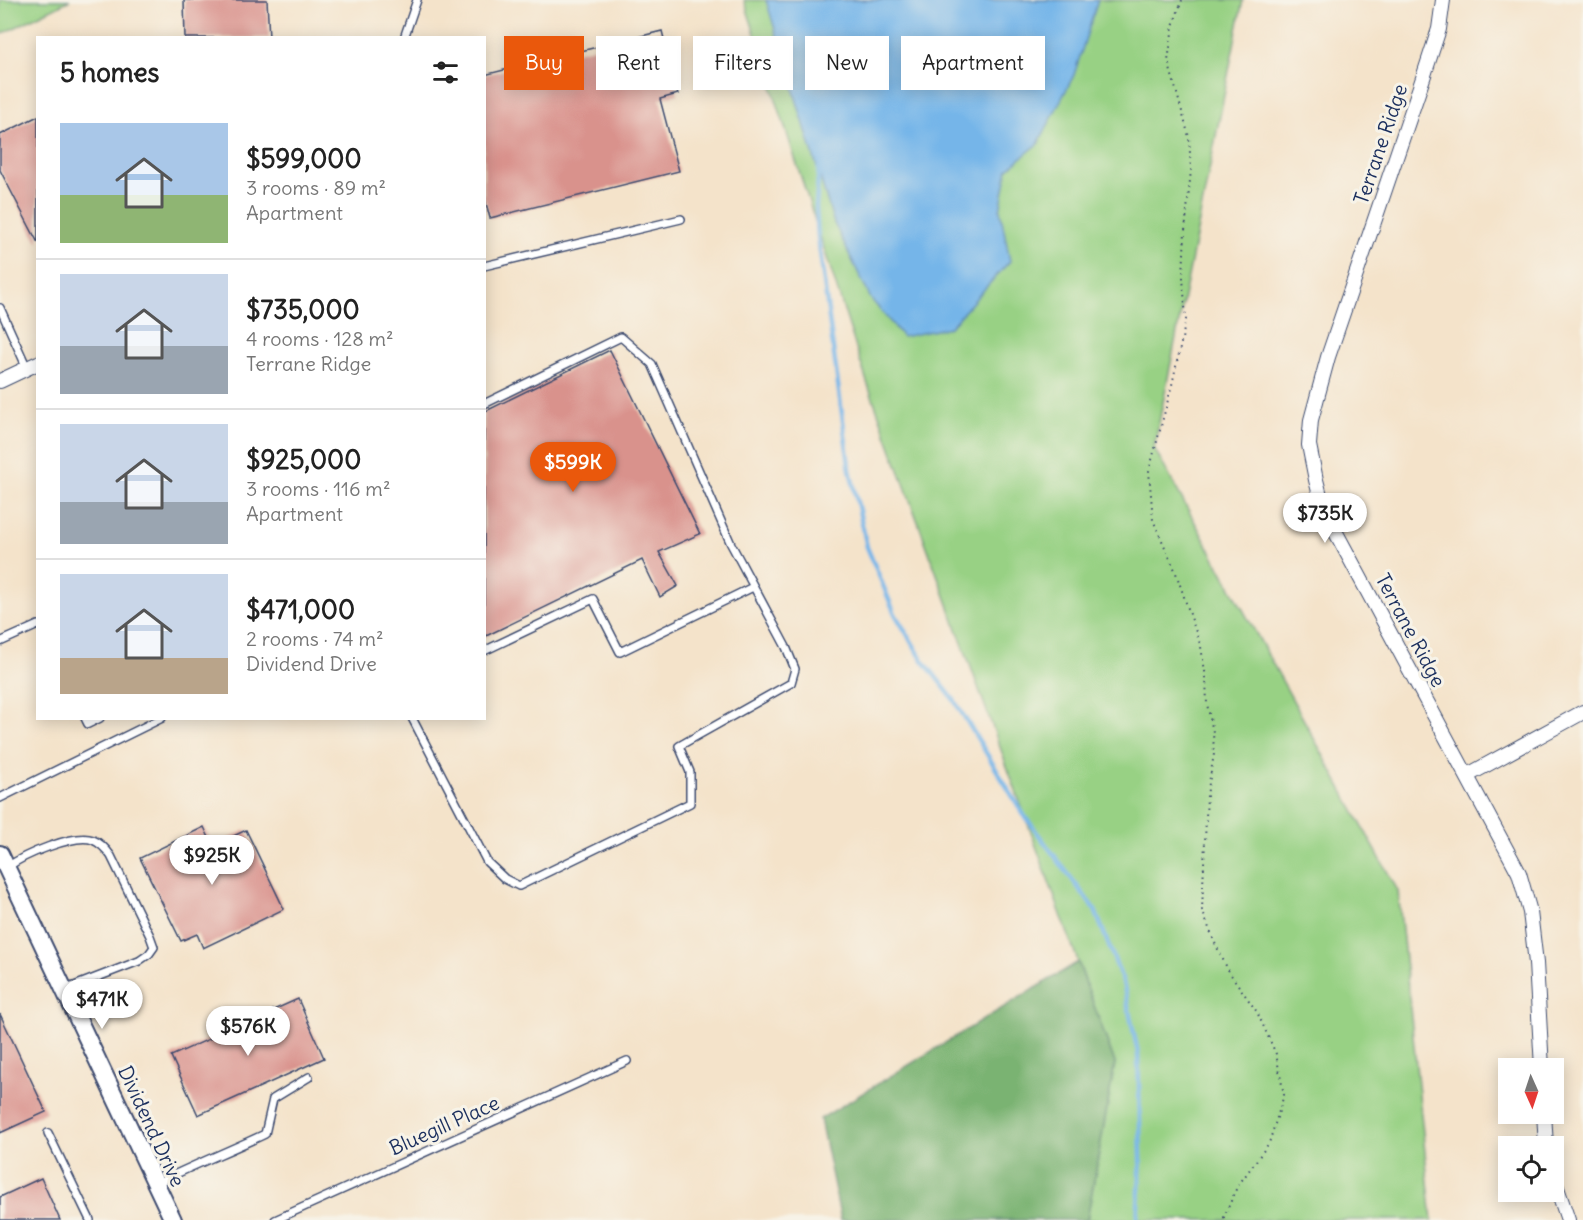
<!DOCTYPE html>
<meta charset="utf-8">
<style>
:root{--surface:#fff;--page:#f6f6f6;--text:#222;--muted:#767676;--line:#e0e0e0;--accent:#ea580c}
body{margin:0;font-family:Delius,sans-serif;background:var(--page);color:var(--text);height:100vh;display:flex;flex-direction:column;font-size:22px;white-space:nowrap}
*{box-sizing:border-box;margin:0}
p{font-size:20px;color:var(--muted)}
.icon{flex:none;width:33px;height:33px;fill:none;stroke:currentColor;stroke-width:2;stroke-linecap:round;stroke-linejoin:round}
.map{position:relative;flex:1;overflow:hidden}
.sheet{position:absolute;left:36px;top:36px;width:450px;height:684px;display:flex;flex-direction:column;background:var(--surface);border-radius:0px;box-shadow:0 3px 15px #0003}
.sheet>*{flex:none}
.guide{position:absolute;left:504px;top:36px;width:570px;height:54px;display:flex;gap:12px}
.needle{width:39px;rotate:177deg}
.buttons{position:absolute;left:1498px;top:1058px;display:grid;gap:12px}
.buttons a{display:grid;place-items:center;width:66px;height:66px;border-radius:0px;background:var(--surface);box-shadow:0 3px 15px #0003;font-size:30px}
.price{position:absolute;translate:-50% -51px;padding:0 14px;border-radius:21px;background:#fff;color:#222;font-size:20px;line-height:39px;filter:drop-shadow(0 2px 3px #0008)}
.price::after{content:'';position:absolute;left:50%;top:36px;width:18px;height:14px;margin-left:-9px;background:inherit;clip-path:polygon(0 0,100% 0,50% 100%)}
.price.active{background:var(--accent);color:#fff}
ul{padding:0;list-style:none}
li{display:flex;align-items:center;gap:18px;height:150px;padding:0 24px}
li+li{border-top:2px solid var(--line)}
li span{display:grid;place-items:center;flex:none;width:168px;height:120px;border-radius:0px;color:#555}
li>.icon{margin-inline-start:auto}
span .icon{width:72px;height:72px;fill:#fffc;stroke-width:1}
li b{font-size:26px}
h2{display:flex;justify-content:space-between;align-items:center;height:72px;padding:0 24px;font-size:26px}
.chip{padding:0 21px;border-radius:0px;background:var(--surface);box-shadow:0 3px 15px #0003;font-size:21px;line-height:54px}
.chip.active{background:var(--accent);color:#fff}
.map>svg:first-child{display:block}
</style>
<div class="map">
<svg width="1583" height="1220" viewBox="0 0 1583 1220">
<rect width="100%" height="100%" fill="#f7f3e8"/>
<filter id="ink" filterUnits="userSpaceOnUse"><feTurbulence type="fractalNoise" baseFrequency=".0167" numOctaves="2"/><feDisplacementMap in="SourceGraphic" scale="12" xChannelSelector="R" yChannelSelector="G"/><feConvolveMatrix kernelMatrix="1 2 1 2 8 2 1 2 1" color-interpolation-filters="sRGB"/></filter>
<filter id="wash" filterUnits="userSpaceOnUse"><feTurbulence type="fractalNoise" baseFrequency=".008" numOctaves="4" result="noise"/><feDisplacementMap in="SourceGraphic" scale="24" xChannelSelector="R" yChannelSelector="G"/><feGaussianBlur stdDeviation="1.35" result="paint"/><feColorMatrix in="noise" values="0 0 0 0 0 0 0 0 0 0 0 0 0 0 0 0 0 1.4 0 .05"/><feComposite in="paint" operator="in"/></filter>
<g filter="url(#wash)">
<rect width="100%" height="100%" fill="#f4e3ca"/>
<g fill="#98d184" stroke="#5a8071" stroke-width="1.5">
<polygon points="0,0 70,0 0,35"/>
<polygon points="744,0 1243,0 1154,448 1398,891 1432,1220 1087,1220 1115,1063 867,382"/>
</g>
<polygon fill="#7ab372" stroke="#4a7168" stroke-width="1.5" points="1078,962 1115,1063 1087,1220 841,1220 820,1119"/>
<polygon fill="#75b5e9" stroke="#4872a4" stroke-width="1.5" points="766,0 1098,0 1074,75 1038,144 1008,169 1000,210 1010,261 950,327 903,337 871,299 834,223"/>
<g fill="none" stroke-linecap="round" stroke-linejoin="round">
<polyline stroke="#75b5e9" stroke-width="4.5" points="819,167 816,207 818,238 849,465 867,547 895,614 922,659 954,700 1024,815 1095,910 1123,982 1138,1053 1141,1159 1137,1220"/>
</g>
<g id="blocks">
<g fill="#d9928c">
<polygon points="184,0 267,0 269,38 185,38"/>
<polygon points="662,31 678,94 660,99 679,171 490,218 484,196 484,75"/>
<polygon points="38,116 38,243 0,170 0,135"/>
<polygon points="610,350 700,534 659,552 678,586 660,597 642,560 484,637 484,412"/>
<polygon points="204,827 213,846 246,830 284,909 203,948 197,934 181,941 140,858"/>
<polygon points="298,999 324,1058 198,1115 171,1056"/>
<polygon points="0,1014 46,1112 0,1133"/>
<polygon points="41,1178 60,1220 0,1220 0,1197"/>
</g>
</g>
</g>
<g filter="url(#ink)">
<use href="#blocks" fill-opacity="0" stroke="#3c4a6e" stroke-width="1.5"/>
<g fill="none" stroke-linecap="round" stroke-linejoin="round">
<defs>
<g id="service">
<polyline points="404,38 417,0"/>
<polyline points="484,266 681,219"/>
<polyline points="0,308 27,368"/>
<polyline points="0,642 38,625"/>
<polyline points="484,651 593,599 620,652 753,587"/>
<polyline points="85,718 88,724 100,718"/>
<polyline points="412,718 487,862 505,879 519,886 690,803 690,772 679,746 791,683 795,669 786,647 731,544 652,364 621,337 484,404"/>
<polyline points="0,798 162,718"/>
<path d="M 8,867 C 23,855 75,833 93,840 C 101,843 106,849 111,856 L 150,936 L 154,947 L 149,954 L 139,961 L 64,990"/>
<polyline points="48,1133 90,1220"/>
<path d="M 155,1184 C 191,1166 229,1151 265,1134 L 273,1099 L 309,1077"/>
<polyline points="275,1220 627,1061"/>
</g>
<g id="minor">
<polyline points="1443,0 1439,29 1423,78 1328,357 1311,420 1309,445 1316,480 1322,503 1334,529 1519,873 1530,912 1536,963 1542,1068"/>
<polyline points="0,381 38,363"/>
<polyline points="1468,775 1583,712"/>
<polyline points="1544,1113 1546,1146"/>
<polyline points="1554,1179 1568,1220"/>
</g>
<polyline id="tertiary" points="0,854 173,1220"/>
</defs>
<use href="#service" stroke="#3c4a6e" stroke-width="10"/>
<use href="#minor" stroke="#3c4a6e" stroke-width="16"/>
<use href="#tertiary" stroke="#3c4a6e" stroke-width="20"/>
<polyline stroke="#3c4a6e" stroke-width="2" stroke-dasharray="1.5 4.5" stroke-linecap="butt" points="1182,0 1173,26 1168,61 1189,137 1191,170 1185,231 1183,277 1186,320 1172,385 1149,471 1153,520 1175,570 1201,647 1206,677 1207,704 1213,732 1214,754 1207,795 1202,910 1214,941 1229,972 1257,1012 1276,1054 1284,1095 1269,1143 1237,1187 1224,1217 1224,1220"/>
<use href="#service" stroke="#fff" stroke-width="7"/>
<use href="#minor" stroke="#fff" stroke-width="14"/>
<use href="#tertiary" stroke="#fff" stroke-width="16"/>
</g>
</g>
<g text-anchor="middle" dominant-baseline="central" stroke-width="6" stroke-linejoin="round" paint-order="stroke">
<g font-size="20" fill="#1b2f5e" stroke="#f7f3e8">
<text transform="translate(1380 144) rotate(-71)">Terrane Ridge</text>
<text transform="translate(1411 630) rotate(62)">Terrane Ridge</text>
<text transform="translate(444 1125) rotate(-24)">Bluegill Place</text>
<text transform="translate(152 1126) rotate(65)">Dividend Drive</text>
</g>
</g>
</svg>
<div class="buttons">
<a><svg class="needle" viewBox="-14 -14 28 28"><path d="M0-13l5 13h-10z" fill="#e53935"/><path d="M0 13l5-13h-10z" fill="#767676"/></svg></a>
<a><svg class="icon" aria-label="locate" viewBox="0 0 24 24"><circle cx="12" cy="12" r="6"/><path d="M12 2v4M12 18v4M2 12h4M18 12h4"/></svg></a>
</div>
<b class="price active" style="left:573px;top:493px">$599K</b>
<b class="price" style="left:1325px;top:544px">$735K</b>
<b class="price" style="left:212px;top:886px">$925K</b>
<b class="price" style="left:102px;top:1030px">$471K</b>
<b class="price" style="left:248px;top:1057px">$576K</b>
<div class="guide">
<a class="chip active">Buy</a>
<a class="chip">Rent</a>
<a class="chip">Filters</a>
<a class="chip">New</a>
<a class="chip">Apartment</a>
</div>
<section class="sheet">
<h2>5 homes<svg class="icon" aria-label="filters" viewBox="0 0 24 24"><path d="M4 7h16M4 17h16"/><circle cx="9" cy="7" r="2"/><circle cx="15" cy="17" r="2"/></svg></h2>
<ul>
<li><span style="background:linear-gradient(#a9c7e8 60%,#8fb573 0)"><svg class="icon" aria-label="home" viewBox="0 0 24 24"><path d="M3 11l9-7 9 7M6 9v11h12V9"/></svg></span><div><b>$599,000</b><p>3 rooms · 89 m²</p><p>Apartment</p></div></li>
<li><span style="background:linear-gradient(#c9d6e8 60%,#9aa5b1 0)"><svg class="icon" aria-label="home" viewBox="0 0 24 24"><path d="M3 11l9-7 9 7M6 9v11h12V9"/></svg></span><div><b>$735,000</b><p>4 rooms · 128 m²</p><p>Terrane Ridge</p></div></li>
<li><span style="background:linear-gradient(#c9d6e8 65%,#9aa5b1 0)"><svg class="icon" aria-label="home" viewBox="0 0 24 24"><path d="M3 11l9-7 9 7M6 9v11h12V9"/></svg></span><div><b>$925,000</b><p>3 rooms · 116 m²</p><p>Apartment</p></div></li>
<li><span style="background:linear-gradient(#c9d6e8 70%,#b9a48a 0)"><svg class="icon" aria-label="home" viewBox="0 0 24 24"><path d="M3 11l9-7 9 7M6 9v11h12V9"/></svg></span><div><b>$471,000</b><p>2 rooms · 74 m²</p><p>Dividend Drive</p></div></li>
</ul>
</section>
</div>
